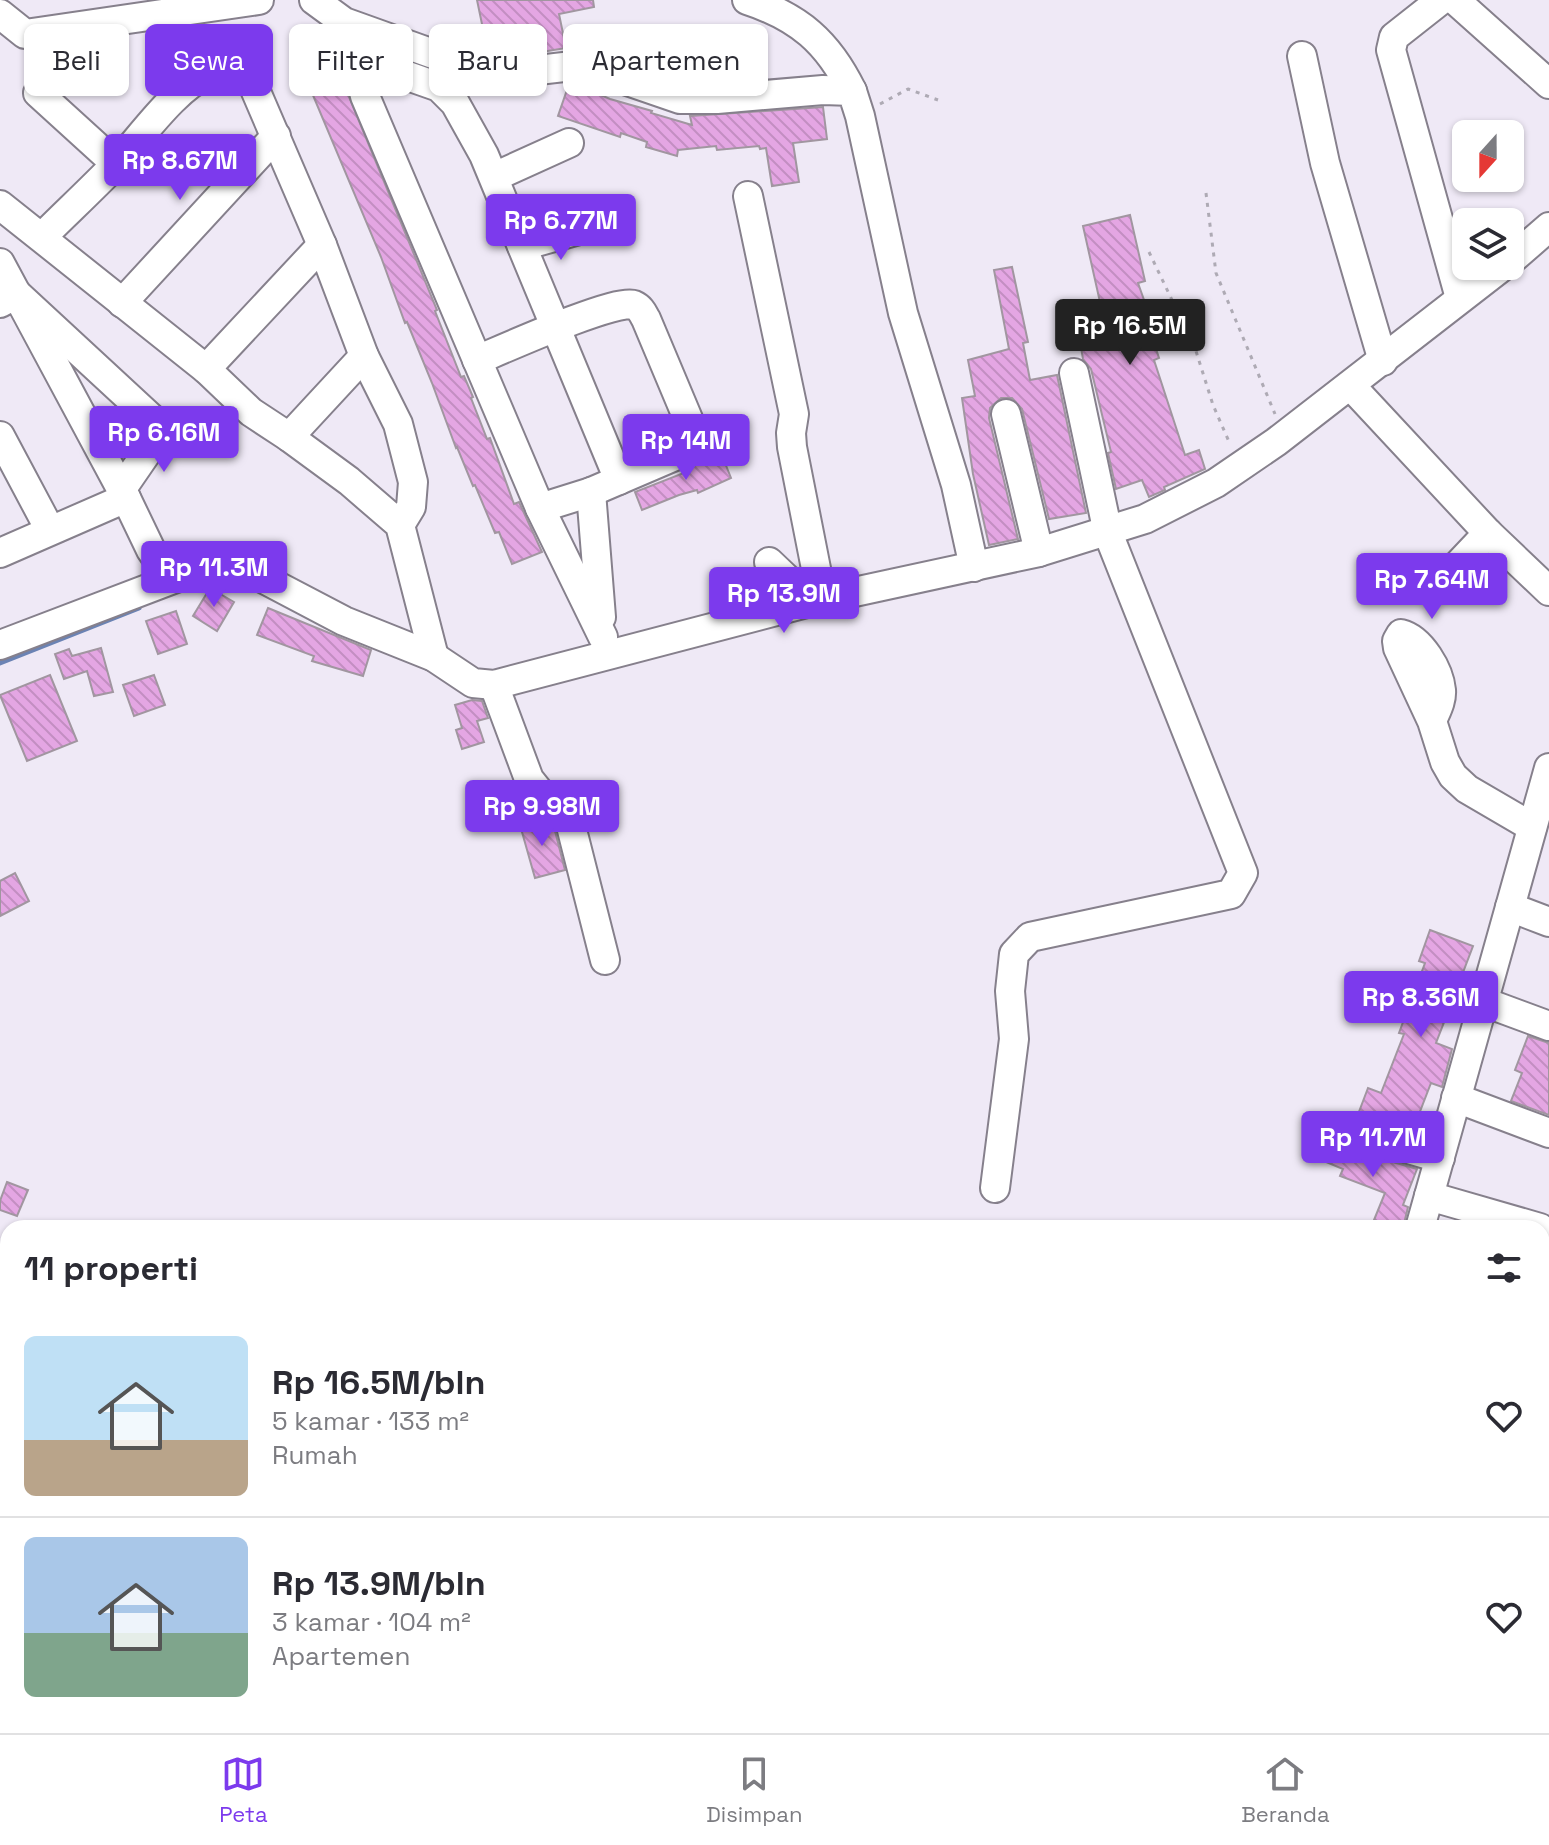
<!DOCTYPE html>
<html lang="id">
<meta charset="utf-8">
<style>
:root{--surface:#fff;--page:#f7f7f7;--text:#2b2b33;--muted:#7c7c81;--line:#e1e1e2;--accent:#7c3aed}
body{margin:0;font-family:"Space Grotesk",sans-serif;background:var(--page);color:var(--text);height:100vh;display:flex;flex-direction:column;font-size:30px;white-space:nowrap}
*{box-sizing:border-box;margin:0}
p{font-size:26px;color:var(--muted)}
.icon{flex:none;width:44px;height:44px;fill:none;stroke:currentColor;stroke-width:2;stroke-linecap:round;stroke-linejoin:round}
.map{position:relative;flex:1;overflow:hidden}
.side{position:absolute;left:0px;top:1220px;width:1550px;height:514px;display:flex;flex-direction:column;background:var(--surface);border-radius:24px 24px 0 0;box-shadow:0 2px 6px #0004}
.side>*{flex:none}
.banner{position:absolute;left:24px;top:24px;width:800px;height:72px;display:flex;gap:16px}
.needle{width:52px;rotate:201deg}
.tools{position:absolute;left:1452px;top:120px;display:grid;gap:16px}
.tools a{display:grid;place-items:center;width:72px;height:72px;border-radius:12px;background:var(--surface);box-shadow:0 2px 6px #0004;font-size:40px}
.price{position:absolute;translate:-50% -68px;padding:0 18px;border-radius:8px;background:var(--accent);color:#fff;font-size:26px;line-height:52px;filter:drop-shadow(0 2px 4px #0008)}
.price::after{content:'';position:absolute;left:50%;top:48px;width:24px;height:18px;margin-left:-12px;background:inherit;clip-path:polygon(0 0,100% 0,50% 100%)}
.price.current{background:#222;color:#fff}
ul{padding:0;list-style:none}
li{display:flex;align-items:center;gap:24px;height:200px;padding:0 24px}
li+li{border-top:2px solid var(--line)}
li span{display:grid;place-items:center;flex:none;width:224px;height:160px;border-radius:12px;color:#555}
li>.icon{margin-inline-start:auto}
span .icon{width:96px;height:96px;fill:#fffc;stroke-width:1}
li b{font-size:34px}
h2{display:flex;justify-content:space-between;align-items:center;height:96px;padding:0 24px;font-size:34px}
.pill{padding:0 28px;border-radius:12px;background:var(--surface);box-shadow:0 2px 6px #0004;font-size:28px;line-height:72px}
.pill.current{background:var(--accent);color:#fff}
.dock{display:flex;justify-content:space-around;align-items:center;height:112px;border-top:2px solid var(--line);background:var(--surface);font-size:22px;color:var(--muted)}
.dock a{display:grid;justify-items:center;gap:4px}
.dock .current{color:var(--accent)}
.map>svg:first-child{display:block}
</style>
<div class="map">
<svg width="1549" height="1733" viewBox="0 0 1549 1733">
<defs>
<pattern id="building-back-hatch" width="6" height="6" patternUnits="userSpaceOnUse" patternTransform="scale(2)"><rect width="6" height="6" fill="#e4a6e3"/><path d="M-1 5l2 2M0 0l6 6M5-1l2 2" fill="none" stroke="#c38ec2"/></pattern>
</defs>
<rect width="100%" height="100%" fill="#efe9f6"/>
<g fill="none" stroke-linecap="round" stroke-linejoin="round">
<polyline stroke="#6b83b4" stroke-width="5" points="0,663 139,608"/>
</g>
<g fill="url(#building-back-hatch)" stroke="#a196a0" stroke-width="2">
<polygon points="477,0 593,0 594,7 559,14 566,48 523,55 522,51 505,54 488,53"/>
<polygon points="327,51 342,89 345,87 437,310 435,311 461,377 464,376 473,397 471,398 487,439 490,438 514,504 519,502 542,552 512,564 499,532 495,533 475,485 473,486 457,447 456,448 432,383 407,322 405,323 381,257 299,62"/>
<polygon points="573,83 610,99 652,111 651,113 692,125 690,116 823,107 827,139 793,143 799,182 772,186 766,148 760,149 759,146 717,150 716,146 678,150 677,156 646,147 647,142 621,133 620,137 558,116 569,84"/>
<polygon points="1130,215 1145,281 1138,283 1149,314 1145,316 1159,358 1154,360 1185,455 1199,450 1205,469 1164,487 1165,490 1149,497 1142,480 1116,489 1108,453 1111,452 1091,369 1083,359 1077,324 1104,320 1083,226"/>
<polygon points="1012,267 1028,342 1023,343 1030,380 1057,375 1086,513 1049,519 1022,409 1012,398 1001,398 990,408 989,418 1018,539 989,545 973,474 962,398 975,396 968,360 1009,349 994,270"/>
<polygon points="721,453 731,478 698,493 697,490 679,495 642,510 635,492 689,471 695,464"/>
<polygon points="210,588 234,602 217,631 193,616"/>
<polygon points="268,608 371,650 363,676 312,661 314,656 257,635"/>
<polygon points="176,611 187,644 158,654 146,621"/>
<polygon points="101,648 113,692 94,696 87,671 64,679 55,654 69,649 72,656"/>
<polygon points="50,675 77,741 27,761 0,695"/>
<polygon points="154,675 165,705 134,716 123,685"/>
<polygon points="472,700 482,701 488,718 477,721 484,742 462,749 456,730 462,728 455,705"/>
<polygon points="541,819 555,831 565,870 535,878 520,825"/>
<polygon points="15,873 29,901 0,916 0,881"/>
<polygon points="1430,930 1473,946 1456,991 1461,993 1452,1014 1448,1012 1436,1043 1452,1049 1442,1087 1431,1083 1416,1122 1431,1127 1428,1137 1357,1117 1368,1088 1381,1093 1404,1034 1399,1033 1425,963 1419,961"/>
<polygon points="1528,1036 1549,1043 1549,1115 1511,1101 1522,1073 1515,1070"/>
<polygon points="1323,1134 1334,1145 1417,1169 1403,1205 1408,1207 1403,1228 1395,1228 1374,1220 1385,1193 1340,1176 1343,1169 1314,1157"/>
<polygon points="7,1182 28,1190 17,1216 0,1210 0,1201"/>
</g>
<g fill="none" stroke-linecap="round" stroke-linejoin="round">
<defs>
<g id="minor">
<polyline points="314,0 344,22 478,70 521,72 581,65 680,99 717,99 823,90 852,91 860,116 903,313 956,485 974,567"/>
<path d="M 747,0 C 799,17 828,42 852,91"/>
<polyline points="1441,0 1394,37 1391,50 1460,298"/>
<polyline points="1455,0 1549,84"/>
<polyline points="0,14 25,34 259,0"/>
<polyline points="1302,56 1325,163 1383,361"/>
<polyline points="38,93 116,164"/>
<polyline points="494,177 569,143"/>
<polyline points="748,196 794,414 791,433 792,447 822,599"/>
<polyline points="0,205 206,369 251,412 289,437 349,481 400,525 434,657"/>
<path d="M 42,237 C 67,212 93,188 117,163 C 142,136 176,86 210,73 C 224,67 238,74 251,80 L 322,245 L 364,356 L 398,424 L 413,482 L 411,507 L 400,525"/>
<polyline points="522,246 586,228"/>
<polyline points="1510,261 1549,227"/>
<polyline points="0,263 126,498"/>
<polyline points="0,303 17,294 163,429 121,490"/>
<polyline points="122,303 276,136"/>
<path d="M 477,360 C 501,350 616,298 634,305 C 641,308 643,314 646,319 L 691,426 C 693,438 691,445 682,453 L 591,492 L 540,508"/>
<polyline points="206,369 322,245"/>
<polyline points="1351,386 1488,533 1549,591"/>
<polyline points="1006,414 1039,552"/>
<polyline points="0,436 50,530"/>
<polyline points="289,437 364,356"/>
<polyline points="591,492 601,617"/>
<polyline points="0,553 126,498 151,550 170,578"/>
<polyline points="769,562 811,602"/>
<polyline points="1454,569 1488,533"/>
<polyline points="603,637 540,508 365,96 361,81 369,66 382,67 439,87 455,103 484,155 619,480"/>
<polyline points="0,645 226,559 344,621 434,657 473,683 494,685 822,599 1039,552 1145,519 1216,483 1276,442 1503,266"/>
<polyline points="494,685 529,779 549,804 570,822 605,960"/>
<path d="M 1432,721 C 1436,711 1442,701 1441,690 C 1439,670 1421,639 1401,634 L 1397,641 L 1398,648 L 1432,721 L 1445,762 L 1453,776 L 1467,789 L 1532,827"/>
<polyline points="1510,907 1549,922"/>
<polyline points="1484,1002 1549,1026"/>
<polyline points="1456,1098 1549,1133"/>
<polyline points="1339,1129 1440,1158"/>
<polyline points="995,1188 1014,1039 1010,991 1014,954 1030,937 1231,894 1243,873 1108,533 1074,373"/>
<polyline points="1429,1196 1540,1228"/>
<polyline points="1420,1228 1549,768"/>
<polyline points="1545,1309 1549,1293"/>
<polyline points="0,1471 8,1474"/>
<polyline points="0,1669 8,1666"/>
<polyline points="1250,1726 1267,1733"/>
<polyline points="1524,1726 1547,1733"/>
<polyline points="133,1733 201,1729"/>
<polyline points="525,1733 530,1726"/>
<polyline points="745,1733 749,1726"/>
</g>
</defs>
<use href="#minor" stroke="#86808c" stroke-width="32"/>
<g stroke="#aeaab4" stroke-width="3" stroke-dasharray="4 6" stroke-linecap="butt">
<polyline points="880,104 908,89 938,100"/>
<polyline points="1206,193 1216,273 1275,414"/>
<polyline points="1149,252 1195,348 1213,405 1230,444"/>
<polyline points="1351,1726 1363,1733"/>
</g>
<use href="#minor" stroke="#fff" stroke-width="28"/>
</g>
</svg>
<div class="tools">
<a><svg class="needle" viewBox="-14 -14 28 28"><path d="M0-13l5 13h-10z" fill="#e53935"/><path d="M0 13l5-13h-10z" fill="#7c7c81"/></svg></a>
<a><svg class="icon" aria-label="layers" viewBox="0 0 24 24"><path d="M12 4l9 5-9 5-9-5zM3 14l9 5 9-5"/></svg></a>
</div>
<b class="price" style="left:180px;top:202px">Rp 8.67M</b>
<b class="price" style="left:561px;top:262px">Rp 6.77M</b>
<b class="price current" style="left:1130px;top:367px">Rp 16.5M</b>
<b class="price" style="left:164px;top:474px">Rp 6.16M</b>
<b class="price" style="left:686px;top:482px">Rp 14M</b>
<b class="price" style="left:214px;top:609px">Rp 11.3M</b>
<b class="price" style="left:1432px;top:621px">Rp 7.64M</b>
<b class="price" style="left:784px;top:635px">Rp 13.9M</b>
<b class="price" style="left:542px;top:848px">Rp 9.98M</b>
<b class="price" style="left:1421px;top:1039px">Rp 8.36M</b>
<b class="price" style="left:1373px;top:1179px">Rp 11.7M</b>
<div class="banner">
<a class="pill">Beli</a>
<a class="pill current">Sewa</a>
<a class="pill">Filter</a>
<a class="pill">Baru</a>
<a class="pill">Apartemen</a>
</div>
<section class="side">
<h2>11 properti<svg class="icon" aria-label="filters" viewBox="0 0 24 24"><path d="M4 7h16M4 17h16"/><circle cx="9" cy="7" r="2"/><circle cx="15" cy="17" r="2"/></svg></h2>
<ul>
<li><span style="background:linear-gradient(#bfe0f5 65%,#b9a48a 0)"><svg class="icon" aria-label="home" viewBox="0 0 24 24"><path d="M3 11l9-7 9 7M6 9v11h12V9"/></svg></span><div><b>Rp 16.5M/bln</b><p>5 kamar · 133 m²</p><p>Rumah</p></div><svg class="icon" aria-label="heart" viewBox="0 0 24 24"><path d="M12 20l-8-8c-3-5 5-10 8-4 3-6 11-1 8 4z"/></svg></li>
<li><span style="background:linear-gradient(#a9c7e8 60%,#7fa58c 0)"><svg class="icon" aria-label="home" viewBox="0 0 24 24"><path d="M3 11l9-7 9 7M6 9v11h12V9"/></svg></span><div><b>Rp 13.9M/bln</b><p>3 kamar · 104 m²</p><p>Apartemen</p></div><svg class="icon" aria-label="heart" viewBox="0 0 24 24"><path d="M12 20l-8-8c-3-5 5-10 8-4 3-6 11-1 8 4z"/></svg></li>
</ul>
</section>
</div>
<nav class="dock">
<a class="current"><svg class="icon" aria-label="map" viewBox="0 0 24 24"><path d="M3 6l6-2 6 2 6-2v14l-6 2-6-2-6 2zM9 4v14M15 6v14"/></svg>Peta</a>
<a><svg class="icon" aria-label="saved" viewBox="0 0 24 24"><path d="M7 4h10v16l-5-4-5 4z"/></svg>Disimpan</a>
<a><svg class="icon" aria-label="home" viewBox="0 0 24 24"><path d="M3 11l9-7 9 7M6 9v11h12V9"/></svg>Beranda</a>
</nav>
